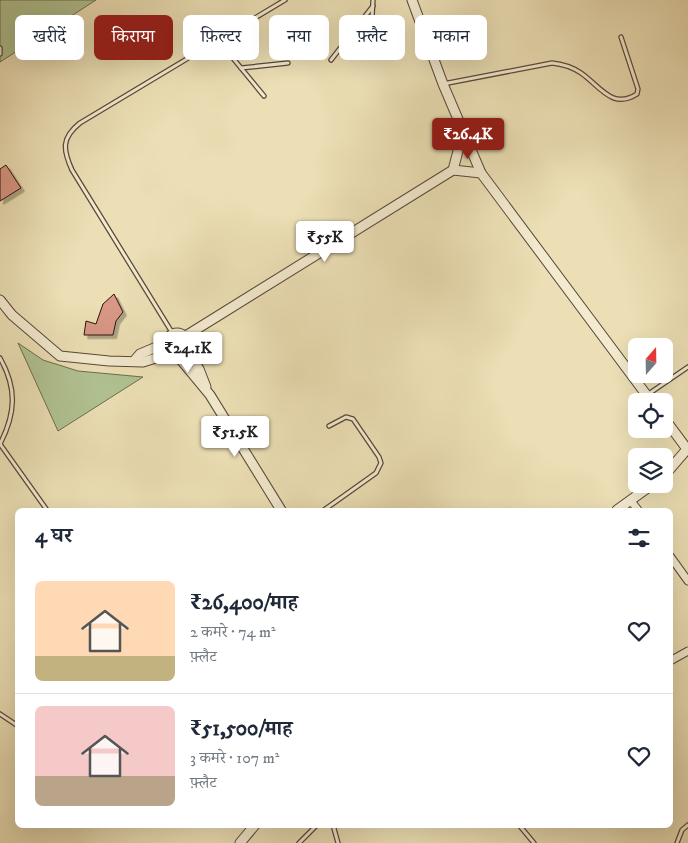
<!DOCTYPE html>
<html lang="hi">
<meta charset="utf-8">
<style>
:root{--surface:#fff;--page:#f2f2f3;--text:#1f2937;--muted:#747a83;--line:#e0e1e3;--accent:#8f2418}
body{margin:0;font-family:"IM FELL DW Pica","Noto Serif Devanagari",serif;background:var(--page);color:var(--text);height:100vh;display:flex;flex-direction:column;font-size:19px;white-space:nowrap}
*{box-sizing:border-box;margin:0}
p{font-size:16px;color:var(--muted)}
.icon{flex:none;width:28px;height:28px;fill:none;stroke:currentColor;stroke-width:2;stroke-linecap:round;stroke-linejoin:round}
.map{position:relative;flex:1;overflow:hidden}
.side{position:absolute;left:15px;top:508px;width:658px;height:320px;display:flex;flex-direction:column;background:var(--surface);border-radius:8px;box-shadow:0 5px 20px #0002}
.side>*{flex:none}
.top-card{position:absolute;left:15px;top:15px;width:659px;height:45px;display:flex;gap:10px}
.needle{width:32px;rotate:20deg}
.controls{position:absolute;left:628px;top:338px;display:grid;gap:10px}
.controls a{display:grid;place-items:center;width:45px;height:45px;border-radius:8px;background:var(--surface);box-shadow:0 5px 20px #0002;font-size:25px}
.price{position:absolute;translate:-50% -42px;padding:0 11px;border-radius:5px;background:#fff;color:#222;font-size:16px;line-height:32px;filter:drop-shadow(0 1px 2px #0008)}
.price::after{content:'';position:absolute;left:50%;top:30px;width:15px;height:11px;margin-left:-8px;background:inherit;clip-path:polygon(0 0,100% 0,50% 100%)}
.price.active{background:var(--accent);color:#fff}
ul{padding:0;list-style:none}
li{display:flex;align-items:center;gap:15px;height:125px;padding:0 20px}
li+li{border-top:1px solid var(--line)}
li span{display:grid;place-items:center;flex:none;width:140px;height:100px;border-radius:8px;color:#555}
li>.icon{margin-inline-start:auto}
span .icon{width:60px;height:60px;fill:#fffc;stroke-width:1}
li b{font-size:21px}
h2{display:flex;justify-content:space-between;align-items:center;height:60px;padding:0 20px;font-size:21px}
.tag{padding:0 18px;border-radius:8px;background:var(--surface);box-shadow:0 5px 20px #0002;font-size:18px;line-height:45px}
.tag.active{background:var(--accent);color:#fff}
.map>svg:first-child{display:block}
</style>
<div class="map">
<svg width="688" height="843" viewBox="0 0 688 843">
<defs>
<filter id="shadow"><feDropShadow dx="3.5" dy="3.5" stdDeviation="0" flood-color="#0004"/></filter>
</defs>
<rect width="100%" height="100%" fill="#ecdfb5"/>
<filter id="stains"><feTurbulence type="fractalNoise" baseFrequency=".004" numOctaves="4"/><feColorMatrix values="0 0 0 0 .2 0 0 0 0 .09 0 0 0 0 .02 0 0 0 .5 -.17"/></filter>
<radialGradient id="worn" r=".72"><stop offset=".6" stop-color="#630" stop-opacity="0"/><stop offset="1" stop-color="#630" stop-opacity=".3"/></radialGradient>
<g fill="#b1c392" stroke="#6c6c50">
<polygon points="0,0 96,0 0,62"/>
<polygon points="18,343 43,360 78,371 143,377 58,431"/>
</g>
<g fill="#da9786" stroke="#27150e" filter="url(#shadow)">
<polygon points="6,165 21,188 0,201 0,169"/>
<polygon points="114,294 123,312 116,321 113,335 84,335 86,321 96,324 103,304"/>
</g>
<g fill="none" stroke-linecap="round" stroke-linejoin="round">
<defs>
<g id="service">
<polyline points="371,36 373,0"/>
<polyline points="218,40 264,96"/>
<polyline points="0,48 0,54"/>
<polyline points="331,60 373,6"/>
<polyline points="241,68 288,63"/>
<path d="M 443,84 L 552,63 C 563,64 572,67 581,73 C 600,86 612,110 637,94 L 638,89 L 621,37"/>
<path d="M 173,334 L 72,170 C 63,150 61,138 80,123 L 285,0"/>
<path d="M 0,358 C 17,388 16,413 0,444"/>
<polyline points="647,395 688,367"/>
<polyline points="0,444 47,510"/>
<polyline points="324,510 376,473 381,463 379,457 353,419 346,417 329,426"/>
<polyline points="0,714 18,726"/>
<polyline points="333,825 338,843"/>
<polyline points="519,825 534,843"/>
<polyline points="299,843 317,825"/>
<polyline points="677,843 682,830 688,825"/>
</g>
<g id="minor">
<polyline points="631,501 638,510"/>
<polyline points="670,556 688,581"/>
<polyline points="670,661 688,651"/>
</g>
<g id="tertiary">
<polyline points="412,0 443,84 481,173 651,401"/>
<polyline points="453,170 463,132"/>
<polyline points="0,300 12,315 60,356 109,361 143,362 172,353"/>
<circle cx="177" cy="343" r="10"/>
<polyline points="184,337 453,170 481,173"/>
<polyline points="186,348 199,369 206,387"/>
<polyline points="176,354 210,395 281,510"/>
<polyline points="134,361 140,354 166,343"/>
<polyline points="664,418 687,449"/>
<polyline points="664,476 688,448"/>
<polyline points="617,510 653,484"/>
<polyline points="240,843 255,825"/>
</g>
</defs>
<use href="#service" stroke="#584838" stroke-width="5.5"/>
<use href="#minor" stroke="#584838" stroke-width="9"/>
<use href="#tertiary" stroke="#584838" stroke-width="11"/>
<use href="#service" stroke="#f3eacf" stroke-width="3"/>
<use href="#minor" stroke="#f3eacf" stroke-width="7"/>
<use href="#tertiary" stroke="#f3eacf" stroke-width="9"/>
</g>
<rect width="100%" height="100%" filter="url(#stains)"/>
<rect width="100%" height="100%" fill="url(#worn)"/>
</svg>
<div class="controls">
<a><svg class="needle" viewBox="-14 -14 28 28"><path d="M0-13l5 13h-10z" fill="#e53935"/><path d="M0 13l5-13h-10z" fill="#747a83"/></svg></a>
<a><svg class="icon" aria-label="locate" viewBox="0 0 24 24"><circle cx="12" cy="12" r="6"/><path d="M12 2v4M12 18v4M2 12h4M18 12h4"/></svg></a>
<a><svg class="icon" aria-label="layers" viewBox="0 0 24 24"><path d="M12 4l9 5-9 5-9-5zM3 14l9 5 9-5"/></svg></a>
</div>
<b class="price active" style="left:468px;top:160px">₹26.4K</b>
<b class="price" style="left:325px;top:263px">₹55K</b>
<b class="price" style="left:188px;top:374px">₹24.1K</b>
<b class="price" style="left:235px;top:458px">₹51.5K</b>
<div class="top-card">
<a class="tag">खरीदें</a>
<a class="tag active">किराया</a>
<a class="tag">फ़िल्टर</a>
<a class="tag">नया</a>
<a class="tag">फ़्लैट</a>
<a class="tag">मकान</a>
</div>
<section class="side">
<h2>4 घर<svg class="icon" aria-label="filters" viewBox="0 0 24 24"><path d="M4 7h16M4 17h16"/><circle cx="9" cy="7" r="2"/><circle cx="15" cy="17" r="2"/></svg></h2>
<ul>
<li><span style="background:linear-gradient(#ffd9b3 75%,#c2b280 0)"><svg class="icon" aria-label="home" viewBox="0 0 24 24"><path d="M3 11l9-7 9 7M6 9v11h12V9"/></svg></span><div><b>₹26,400/माह</b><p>2 कमरे · 74 m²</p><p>फ़्लैट</p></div><svg class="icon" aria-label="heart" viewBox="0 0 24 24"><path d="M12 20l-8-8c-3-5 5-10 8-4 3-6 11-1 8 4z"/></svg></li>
<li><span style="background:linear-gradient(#f6c9c9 70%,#b9a48a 0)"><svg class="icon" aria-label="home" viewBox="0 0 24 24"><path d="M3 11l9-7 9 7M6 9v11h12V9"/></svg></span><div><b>₹51,500/माह</b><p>3 कमरे · 107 m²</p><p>फ़्लैट</p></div><svg class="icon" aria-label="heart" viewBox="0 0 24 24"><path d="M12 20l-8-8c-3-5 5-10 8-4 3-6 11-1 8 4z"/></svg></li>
</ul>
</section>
</div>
